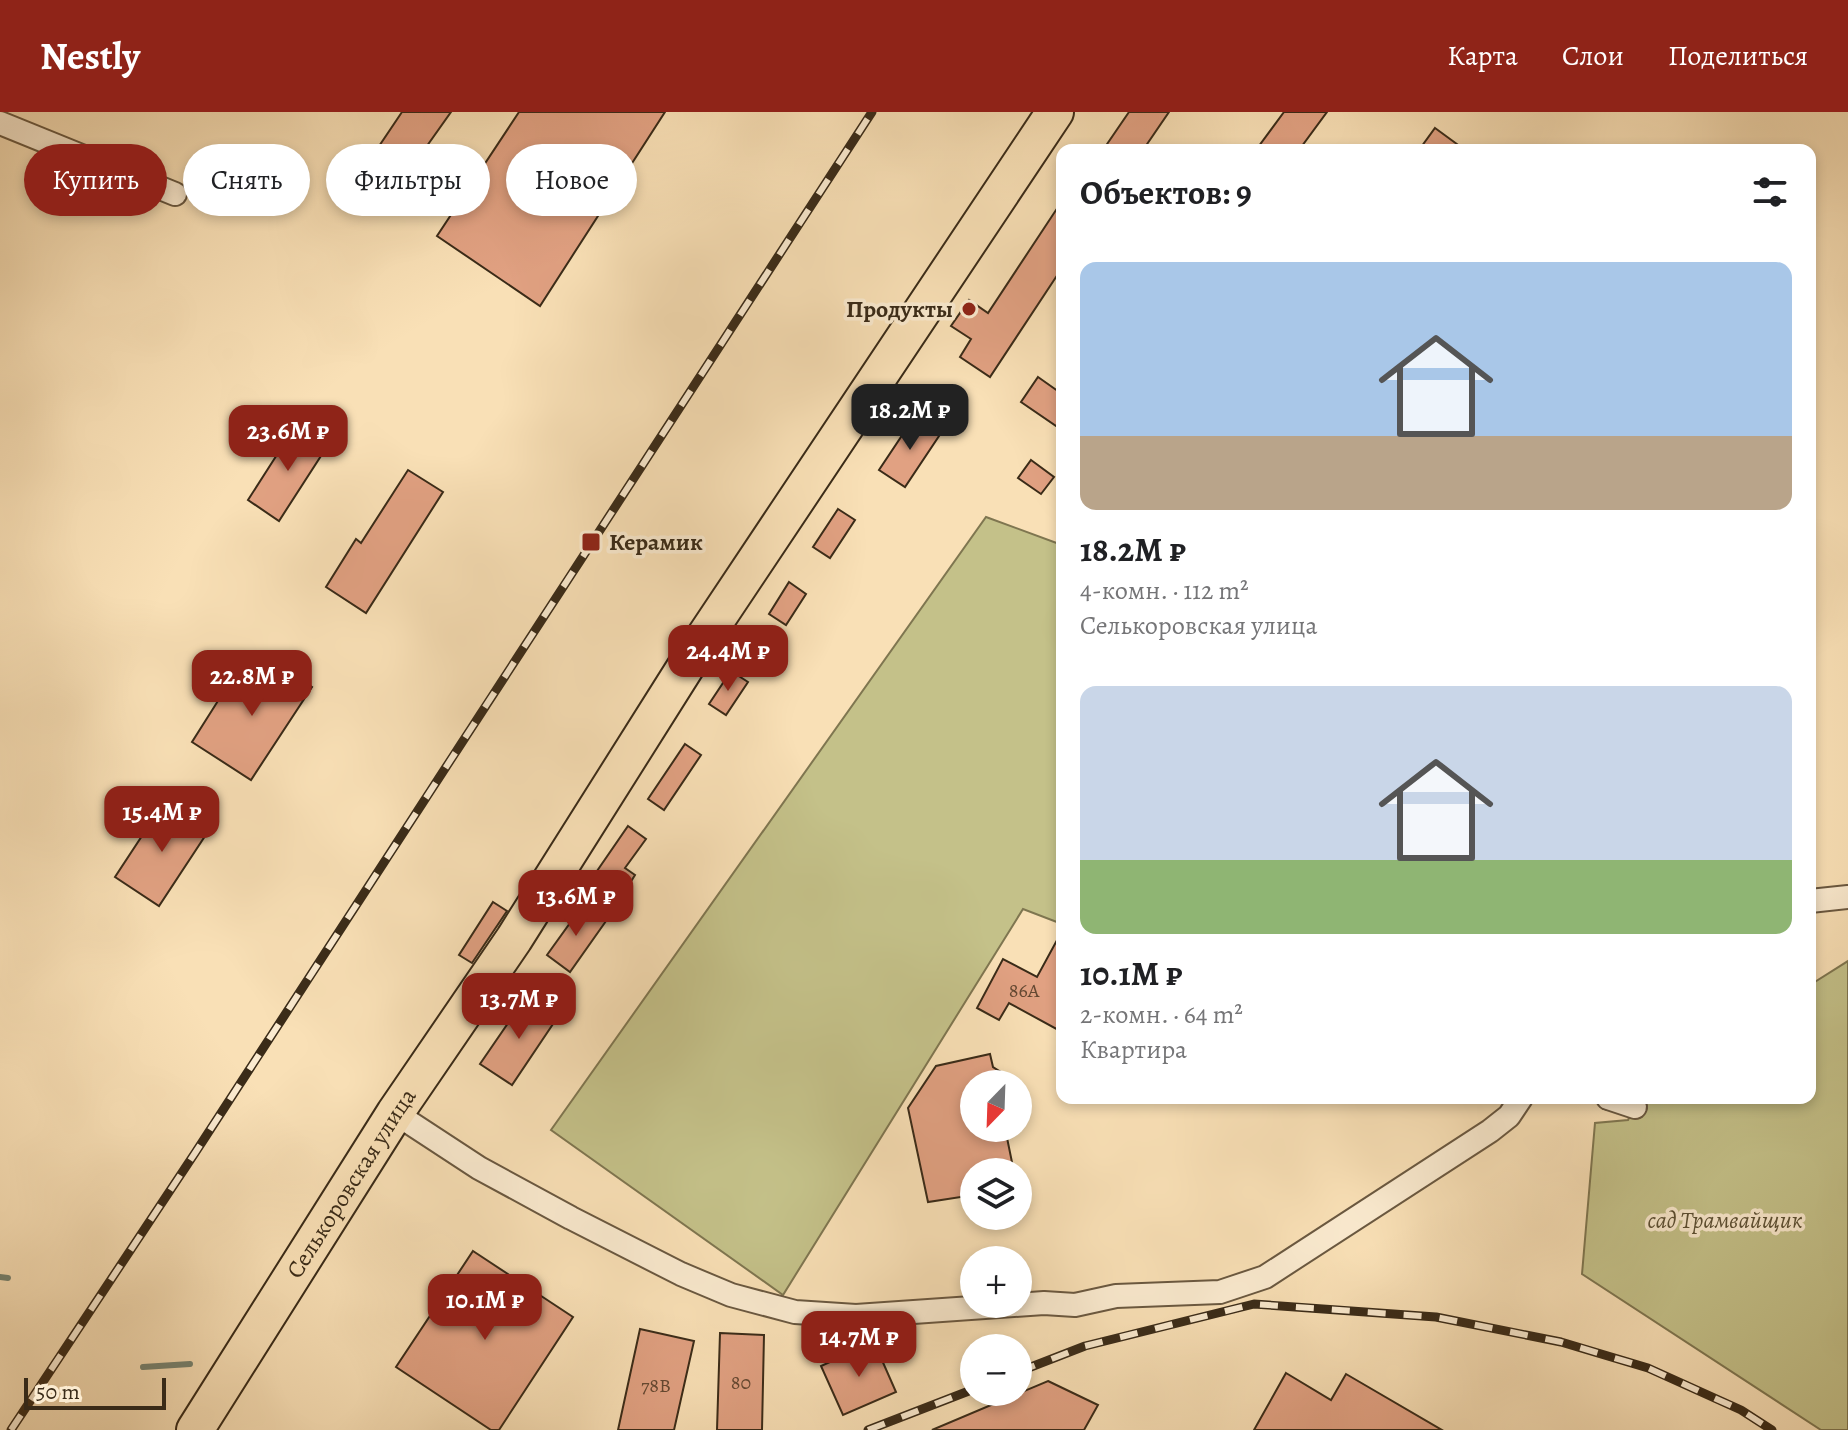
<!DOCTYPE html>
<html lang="ru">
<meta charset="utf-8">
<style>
:root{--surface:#fff;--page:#f6f6f6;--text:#202124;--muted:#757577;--accent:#8f2418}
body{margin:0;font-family:Alegreya,serif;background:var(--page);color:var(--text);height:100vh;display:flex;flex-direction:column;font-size:30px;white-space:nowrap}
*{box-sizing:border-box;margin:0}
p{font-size:26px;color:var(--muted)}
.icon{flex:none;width:44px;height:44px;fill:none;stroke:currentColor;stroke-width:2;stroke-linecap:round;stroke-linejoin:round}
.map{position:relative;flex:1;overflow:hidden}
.side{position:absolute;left:1056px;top:32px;width:760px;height:960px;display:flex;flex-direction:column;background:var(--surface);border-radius:16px;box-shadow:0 4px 12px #0003}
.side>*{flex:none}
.hud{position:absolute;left:24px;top:32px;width:760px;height:72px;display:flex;gap:16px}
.needle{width:52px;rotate:203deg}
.tools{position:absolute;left:960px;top:958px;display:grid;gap:16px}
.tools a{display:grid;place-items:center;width:72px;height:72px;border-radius:50%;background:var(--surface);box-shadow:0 4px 12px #0003;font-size:40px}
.scale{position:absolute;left:24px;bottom:20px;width:142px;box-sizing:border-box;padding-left:8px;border:4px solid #3a2b18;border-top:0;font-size:22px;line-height:28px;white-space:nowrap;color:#3a2b18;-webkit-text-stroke:6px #fbebd0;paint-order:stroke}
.price{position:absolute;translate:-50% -68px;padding:0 18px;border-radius:16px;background:var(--accent);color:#fff;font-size:26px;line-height:52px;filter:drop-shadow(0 2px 4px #0008)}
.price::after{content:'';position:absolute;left:50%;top:48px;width:24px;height:18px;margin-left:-12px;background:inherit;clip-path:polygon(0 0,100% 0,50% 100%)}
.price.selected{background:#222;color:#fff}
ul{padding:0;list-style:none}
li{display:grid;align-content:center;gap:16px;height:424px;padding:0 24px}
li span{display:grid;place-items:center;height:248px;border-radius:16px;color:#555}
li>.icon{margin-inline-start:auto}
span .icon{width:144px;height:144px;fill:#fffc;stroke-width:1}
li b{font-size:34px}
h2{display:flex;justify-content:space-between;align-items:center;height:96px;padding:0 24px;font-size:34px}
.pill{padding:0 28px;border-radius:36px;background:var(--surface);box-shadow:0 4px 12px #0003;font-size:28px;line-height:72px}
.pill.selected{background:var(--accent);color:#fff}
header{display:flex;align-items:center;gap:48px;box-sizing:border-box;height:112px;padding:0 40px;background:var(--accent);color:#fff}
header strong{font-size:38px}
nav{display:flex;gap:44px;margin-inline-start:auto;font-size:28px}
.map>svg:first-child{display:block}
</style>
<header>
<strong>Nestly</strong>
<nav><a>Карта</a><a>Слои</a><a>Поделиться</a></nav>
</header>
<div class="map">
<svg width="1848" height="1318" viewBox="0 0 1848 1318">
<rect width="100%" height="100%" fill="#f9e0b6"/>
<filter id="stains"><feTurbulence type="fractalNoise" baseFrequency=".0025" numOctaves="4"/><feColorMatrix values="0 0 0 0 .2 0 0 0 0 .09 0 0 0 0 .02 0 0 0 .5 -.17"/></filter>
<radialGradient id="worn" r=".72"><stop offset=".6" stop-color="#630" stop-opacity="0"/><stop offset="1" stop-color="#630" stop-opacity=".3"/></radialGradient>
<g fill="#c4c189" stroke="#7f7650" stroke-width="2">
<polygon points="986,405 1062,433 1062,812 1023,797 783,1183 551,1018"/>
<polygon points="1848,849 1848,1318 1821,1318 1582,1162 1595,1011 1628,1008 1639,986 1810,986 1810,873"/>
</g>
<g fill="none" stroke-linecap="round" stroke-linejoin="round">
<g stroke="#768371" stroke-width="6">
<polyline points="0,1165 8,1166"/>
<polyline points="143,1255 190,1252"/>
</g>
</g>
<g fill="#e1a182" stroke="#3a2b18" stroke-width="2">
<polygon points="402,0 451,0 395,79 363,58"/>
<polygon points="519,0 665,0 540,194 437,124"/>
<polygon points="1129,0 1169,0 1143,38 1103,38"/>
<polygon points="1284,0 1327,0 1299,38 1256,38"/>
<polygon points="1435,16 1465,38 1419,38"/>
<polygon points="1062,89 1062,156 990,265 960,245 971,227 951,214 969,188 988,201"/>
<polygon points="1038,265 1062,282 1062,318 1021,290"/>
<polygon points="915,304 941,321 905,375 879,358"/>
<polygon points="296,313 328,333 279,409 248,388"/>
<polygon points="1031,348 1054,365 1041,382 1018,366"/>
<polygon points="408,358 443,380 366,501 326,475 356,427 361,431"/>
<polygon points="838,397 855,408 830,446 813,435"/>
<polygon points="789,470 806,482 786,513 769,502"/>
<polygon points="267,545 312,575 251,668 192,630 228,573 238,579 242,573 247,576"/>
<polygon points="731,559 748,570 726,603 709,592"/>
<polygon points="685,632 701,643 664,698 648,687"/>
<polygon points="165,689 209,718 159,794 115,765"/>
<polygon points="628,714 646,727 625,756 635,763 625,779 597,759"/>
<polygon points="493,790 507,799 472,851 459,843"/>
<polygon points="583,793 606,809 570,860 547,843"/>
<polygon points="1062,819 1062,920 1009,891 999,908 977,896 1003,847 1037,865"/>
<polygon points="526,885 557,906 512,973 480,952"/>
<polygon points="990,942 993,955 1020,972 974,972 974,1016 1005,1016 1014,1060 974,1060 974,1083 928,1090 908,996 936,954"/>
<polygon points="473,1139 573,1205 499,1318 491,1318 396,1255"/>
<polygon points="640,1217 694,1229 674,1318 618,1318"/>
<polygon points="720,1221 764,1223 762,1318 717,1318"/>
<polygon points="874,1230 896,1280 843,1303 821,1254"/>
<polygon points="1286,1261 1331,1288 1346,1262 1442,1318 1254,1318"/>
<polygon points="1048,1269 1098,1293 1084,1318 932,1318"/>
</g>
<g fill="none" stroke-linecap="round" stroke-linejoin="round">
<defs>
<g id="street">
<polyline points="0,11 175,82"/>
<polyline points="1810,789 1848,785"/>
<polyline points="1608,986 1635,995"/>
<polyline points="395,1001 479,1056 571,1106 681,1162 731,1183 795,1200 856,1204 1044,1191 1075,1193 1116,1184 1220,1180 1265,1165 1490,1019 1509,1004 1521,986"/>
</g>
<g id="primary">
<path id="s1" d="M 195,1318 L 395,1001 L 514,827 L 700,532 L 1055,0"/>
</g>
</defs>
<use href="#street" stroke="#6a5840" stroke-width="26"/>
<use href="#primary" stroke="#3a2b18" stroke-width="40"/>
<use href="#street" stroke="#fbebd0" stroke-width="22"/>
<use href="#primary" stroke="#f9e0b6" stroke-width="36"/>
<defs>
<g id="rail">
<polyline points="1018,1260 1085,1234 1254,1192 1436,1205 1561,1230 1648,1256 1741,1298 1772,1318"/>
<polyline points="11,1318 195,1041 872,0"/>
<polyline points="868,1318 974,1277"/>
</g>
</defs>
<use href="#rail" stroke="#3a2b18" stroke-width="9"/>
<use href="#rail" stroke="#fbebd0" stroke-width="6" stroke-dasharray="18" stroke-linecap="butt"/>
</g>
<g fill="#8f2418" stroke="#fbebd0" stroke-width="3">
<circle cx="969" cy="197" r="8"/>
<rect x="581" y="420" width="20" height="20" rx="4"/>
</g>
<g text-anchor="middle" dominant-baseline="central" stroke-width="7" stroke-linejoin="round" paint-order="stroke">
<g font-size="20" fill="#644832">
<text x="1024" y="878">86А</text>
<text x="741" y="1270">80</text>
<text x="656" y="1273">78В</text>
</g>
<g font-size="24" font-weight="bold" fill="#3a2b18" stroke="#fbebd0" text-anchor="end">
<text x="953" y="197">Продукты</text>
<text x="609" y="430" text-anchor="start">Керамик</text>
</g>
<g font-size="24" fill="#3a2b18" stroke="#fbebd0">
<text stroke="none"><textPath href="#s1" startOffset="292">Селькоровская улица</textPath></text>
</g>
<g font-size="24" font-style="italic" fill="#5c5034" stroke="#fbebd0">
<text x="1725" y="1108">сад Трамвайщик</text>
</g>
</g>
<rect width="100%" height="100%" filter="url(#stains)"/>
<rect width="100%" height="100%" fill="url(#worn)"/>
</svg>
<div class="tools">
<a><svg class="needle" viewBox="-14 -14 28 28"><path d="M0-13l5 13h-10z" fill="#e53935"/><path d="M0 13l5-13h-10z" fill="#757577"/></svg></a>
<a><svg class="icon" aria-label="layers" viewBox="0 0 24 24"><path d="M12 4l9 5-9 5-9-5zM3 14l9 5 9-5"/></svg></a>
<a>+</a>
<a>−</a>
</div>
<div class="scale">50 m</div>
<b class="price selected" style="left:910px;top:340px">18.2M ₽</b>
<b class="price" style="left:288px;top:361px">23.6M ₽</b>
<b class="price" style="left:728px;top:581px">24.4M ₽</b>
<b class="price" style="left:252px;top:606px">22.8M ₽</b>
<b class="price" style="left:162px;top:742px">15.4M ₽</b>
<b class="price" style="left:576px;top:826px">13.6M ₽</b>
<b class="price" style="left:519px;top:929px">13.7M ₽</b>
<b class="price" style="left:485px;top:1230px">10.1M ₽</b>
<b class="price" style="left:859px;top:1267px">14.7M ₽</b>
<div class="hud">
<a class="pill selected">Купить</a>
<a class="pill">Снять</a>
<a class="pill">Фильтры</a>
<a class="pill">Новое</a>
</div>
<section class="side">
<h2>Объектов: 9<svg class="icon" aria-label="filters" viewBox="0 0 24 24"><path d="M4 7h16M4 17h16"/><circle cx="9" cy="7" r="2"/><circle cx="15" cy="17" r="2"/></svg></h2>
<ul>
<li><span style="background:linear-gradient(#a9c7e8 70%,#b9a48a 0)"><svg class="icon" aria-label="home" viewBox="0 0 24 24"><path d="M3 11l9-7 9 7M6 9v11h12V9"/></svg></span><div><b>18.2M ₽</b><p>4-комн. · 112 m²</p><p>Селькоровская улица</p></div></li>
<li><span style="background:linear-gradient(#c9d6e8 70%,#8fb573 0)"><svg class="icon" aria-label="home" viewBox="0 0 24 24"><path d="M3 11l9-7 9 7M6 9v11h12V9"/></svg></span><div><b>10.1M ₽</b><p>2-комн. · 64 m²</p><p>Квартира</p></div></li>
</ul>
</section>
</div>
